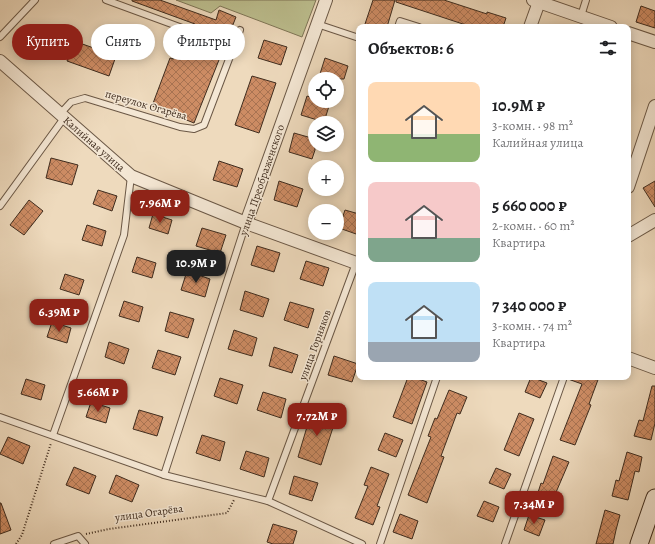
<!DOCTYPE html>
<html lang="ru">
<meta charset="utf-8">
<style>
:root{--surface:#fff;--page:#f6f6f6;--text:#202124;--muted:#757577;--accent:#8f2418}
body{margin:0;font-family:Alegreya,serif;background:var(--page);color:var(--text);height:100vh;display:flex;flex-direction:column;font-size:15px;white-space:nowrap}
*{box-sizing:border-box;margin:0}
p{font-size:13px;color:var(--muted)}
.icon{flex:none;width:22px;height:22px;fill:none;stroke:currentColor;stroke-width:2;stroke-linecap:round;stroke-linejoin:round}
.map{position:relative;flex:1;overflow:hidden}
.details{position:absolute;left:356px;top:24px;width:275px;height:356px;display:flex;flex-direction:column;background:var(--surface);border-radius:8px;box-shadow:0 2px 10px #0003}
.details>*{flex:none}
.top-card{position:absolute;left:12px;top:24px;width:284px;height:36px;display:flex;gap:8px}
.buttons{position:absolute;left:308px;top:72px;display:grid;gap:8px}
.buttons a{display:grid;place-items:center;width:36px;height:36px;border-radius:50%;background:var(--surface);box-shadow:0 2px 10px #0003;font-size:20px}
.price{position:absolute;translate:-50% -34px;padding:0 9px;border-radius:8px;background:var(--accent);color:#fff;font-size:13px;line-height:26px;filter:drop-shadow(0 1px 2px #0008)}
.price::after{content:'';position:absolute;left:50%;top:24px;width:12px;height:9px;margin-left:-6px;background:inherit;clip-path:polygon(0 0,100% 0,50% 100%)}
.price.selected{background:#222;color:#fff}
ul{padding:0;list-style:none}
li{display:flex;align-items:center;gap:12px;height:100px;padding:0 12px}
li span{display:grid;place-items:center;flex:none;width:112px;height:80px;border-radius:8px;color:#555}
li>.icon{margin-inline-start:auto}
span .icon{width:48px;height:48px;fill:#fffc;stroke-width:1}
li b{font-size:17px}
h2{display:flex;justify-content:space-between;align-items:center;height:48px;padding:0 12px;font-size:17px}
.pill{padding:0 14px;border-radius:18px;background:var(--surface);box-shadow:0 2px 10px #0003;font-size:14px;line-height:36px}
.pill.selected{background:var(--accent);color:#fff}
.map>svg:first-child{display:block}
</style>
<div class="map">
<svg width="655" height="544" viewBox="0 0 655 544">
<defs>
<pattern id="building-cross-hatch" width="8" height="8" patternUnits="userSpaceOnUse"><rect width="8" height="8" fill="#cd8c64"/><path d="M0 0l8 8M0 8l8-8" fill="none" stroke="#a87352"/></pattern>
</defs>
<rect width="100%" height="100%" fill="#eedabd"/>
<filter id="stains"><feTurbulence type="fractalNoise" baseFrequency=".005" numOctaves="4"/><feColorMatrix values="0 0 0 0 .2 0 0 0 0 .09 0 0 0 0 .02 0 0 0 .5 -.17"/></filter>
<radialGradient id="worn" r=".72"><stop offset=".6" stop-color="#630" stop-opacity="0"/><stop offset="1" stop-color="#630" stop-opacity=".3"/></radialGradient>
<polygon fill="#bcbe8e" stroke="#7e7556" points="176,0 316,0 302,37 220,6 211,13"/>
<g fill="url(#building-cross-hatch)" stroke="#3f2c1e">
<polygon points="132,0 160,0 216,20 219,10 236,17 194,123 152,106 170,58 174,59 182,38 189,41 191,36 197,37 200,34 200,30 194,27 195,24 132,1"/>
<polygon points="373,0 395,0 387,27 364,27"/>
<polygon points="396,0 444,0 487,14 487,12 506,18 503,27 472,27 396,2"/>
<polygon points="641,6 655,11 655,28 636,22"/>
<polygon points="264,40 287,47 281,65 258,58"/>
<polygon points="74,41 116,56 109,76 67,61"/>
<polygon points="325,58 348,66 344,79 326,79 319,77"/>
<polygon points="252,76 276,83 259,133 235,125"/>
<polygon points="307,96 315,99 315,101 322,101 330,103 324,122 301,115"/>
<polygon points="294,133 315,139 315,150 312,159 289,152"/>
<polygon points="51,158 78,165 72,185 46,178"/>
<polygon points="219,161 243,169 237,187 213,180"/>
<polygon points="279,181 303,189 297,207 274,200"/>
<polygon points="655,181 655,207 643,188"/>
<polygon points="98,190 117,196 112,211 93,204"/>
<polygon points="29,200 43,211 24,235 10,225"/>
<polygon points="345,210 359,214 359,235 339,228"/>
<polygon points="153,214 172,220 168,234 149,228"/>
<polygon points="87,225 106,231 102,246 82,240"/>
<polygon points="202,228 226,235 220,253 196,246"/>
<polygon points="257,246 280,253 274,272 251,265"/>
<polygon points="137,257 156,263 152,278 132,272"/>
<polygon points="306,261 329,268 323,286 300,279"/>
<polygon points="187,271 210,279 205,297 181,290"/>
<polygon points="65,274 84,280 79,295 60,289"/>
<polygon points="245,291 269,299 263,317 240,310"/>
<polygon points="124,301 143,307 139,322 119,316"/>
<polygon points="290,302 314,309 308,328 284,320"/>
<polygon points="170,312 194,319 188,338 165,331"/>
<polygon points="52,322 71,328 67,343 47,337"/>
<polygon points="234,330 257,338 252,356 228,349"/>
<polygon points="109,342 129,349 124,364 105,357"/>
<polygon points="274,347 298,355 292,373 269,366"/>
<polygon points="158,350 181,357 175,375 152,368"/>
<polygon points="334,356 358,364 352,382 328,375"/>
<polygon points="408,377 413,377 427,382 412,424 393,417"/>
<polygon points="531,377 547,383 540,398 525,392"/>
<polygon points="568,377 599,377 589,404 591,405 575,445 560,440 582,384 568,379"/>
<polygon points="220,378 243,385 237,404 214,396"/>
<polygon points="26,379 45,385 41,400 21,394"/>
<polygon points="652,386 655,386 655,423 651,440 634,436 639,420 643,421"/>
<polygon points="449,390 467,397 460,414 457,413 441,456 444,457 427,503 408,495 431,437 428,436 435,418 437,419"/>
<polygon points="263,392 286,399 281,418 257,410"/>
<polygon points="91,402 110,408 106,423 86,417"/>
<polygon points="139,410 163,417 157,436 133,429"/>
<polygon points="312,410 336,418 321,465 298,457"/>
<polygon points="519,413 534,419 519,456 504,450"/>
<polygon points="385,433 403,440 396,457 378,450"/>
<polygon points="202,435 225,442 220,461 196,453"/>
<polygon points="8,437 30,446 23,464 0,454"/>
<polygon points="246,451 269,458 264,477 240,469"/>
<polygon points="627,452 642,457 639,472 635,471 628,500 612,496 616,480 619,481"/>
<polygon points="553,456 569,462 551,504 536,499 541,483 543,484"/>
<polygon points="74,467 96,476 89,494 66,485"/>
<polygon points="371,467 389,474 377,506 380,507 373,525 355,518 368,486 364,485"/>
<polygon points="496,468 511,474 504,489 489,483"/>
<polygon points="116,475 139,485 132,502 109,493"/>
<polygon points="294,476 318,483 312,501 289,494"/>
<polygon points="484,501 499,507 493,522 477,516"/>
<polygon points="0,503 1,503 11,530 0,534"/>
<polygon points="605,510 620,515 616,530 613,544 596,544"/>
<polygon points="400,514 418,521 412,539 393,532"/>
<polygon points="529,515 545,520 539,536 524,530"/>
<polygon points="273,524 297,531 293,544 273,544 267,542"/>
</g>
<g fill="none" stroke-linecap="round" stroke-linejoin="round">
<defs>
<g id="service">
<polyline points="106,0 196,33"/>
<polyline points="581,16 586,0"/>
<polyline points="317,24 359,38"/>
<polyline points="398,27 400,21 419,27"/>
<polyline points="0,37 35,0"/>
<polyline points="60,114 71,102 85,98 180,127 194,129 204,125 240,30"/>
<polyline points="0,206 64,118"/>
<polyline points="0,417 164,475 268,501 362,544"/>
<polyline points="53,435 124,235 131,176"/>
<polyline points="164,475 246,223"/>
<polyline points="268,501 356,263"/>
<polyline points="54,544 78,536 85,544"/>
<polyline points="380,544 437,377"/>
<polyline points="505,544 564,377"/>
</g>
<g id="minor">
<polyline points="533,0 611,27"/>
<polyline points="530,27 539,2"/>
<polyline points="628,33 655,42"/>
<polyline points="0,61 131,176 246,223 359,264"/>
<polyline points="628,187 655,106"/>
<polyline points="246,223 326,0"/>
<polyline points="628,236 655,220"/>
<polyline points="628,358 655,368"/>
</g>
<polyline id="secondary" points="639,544 655,498"/>
</defs>
<use href="#service" stroke="#6b5846" stroke-width="8"/>
<use href="#minor" stroke="#6b5846" stroke-width="14"/>
<use href="#secondary" stroke="#3f2c1e" stroke-width="19"/>
<g stroke="#3f2c1e" stroke-width="2" stroke-dasharray="1 2" stroke-linecap="butt">
<polyline points="86,534 109,529 227,513 234,500"/>
<polyline points="16,544 22,535 51,443"/>
</g>
<use href="#service" stroke="#f4e7d4" stroke-width="6"/>
<use href="#minor" stroke="#f4e7d4" stroke-width="12"/>
<use href="#secondary" stroke="#f4e7d4" stroke-width="17"/>
</g>
<g text-anchor="middle" dominant-baseline="central" stroke-width="3" stroke-linejoin="round" paint-order="stroke">
<g font-size="11" fill="#3f2c1e" stroke="#f4e7d4">
<text transform="translate(146 105) rotate(16)">переулок Огарёва</text>
<text transform="translate(94 144) rotate(41)">Калийная улица</text>
<text transform="translate(262 180) rotate(-71)">улица Преображенского</text>
<text transform="translate(315 345) rotate(-70)">улица Горняков</text>
<text transform="translate(149 513) rotate(-8)">улица Огарёва</text>
</g>
</g>
<rect width="100%" height="100%" filter="url(#stains)"/>
<rect width="100%" height="100%" fill="url(#worn)"/>
</svg>
<div class="buttons">
<a><svg class="icon" aria-label="locate" viewBox="0 0 24 24"><circle cx="12" cy="12" r="6"/><path d="M12 2v4M12 18v4M2 12h4M18 12h4"/></svg></a>
<a><svg class="icon" aria-label="layers" viewBox="0 0 24 24"><path d="M12 4l9 5-9 5-9-5zM3 14l9 5 9-5"/></svg></a>
<a>+</a>
<a>−</a>
</div>
<b class="price" style="left:160px;top:224px">7.96M ₽</b>
<b class="price selected" style="left:196px;top:284px">10.9M ₽</b>
<b class="price" style="left:59px;top:333px">6.39M ₽</b>
<b class="price" style="left:98px;top:413px">5.66M ₽</b>
<b class="price" style="left:317px;top:437px">7.72M ₽</b>
<b class="price" style="left:534px;top:525px">7.34M ₽</b>
<div class="top-card">
<a class="pill selected">Купить</a>
<a class="pill">Снять</a>
<a class="pill">Фильтры</a>
</div>
<section class="details">
<h2>Объектов: 6<svg class="icon" aria-label="filters" viewBox="0 0 24 24"><path d="M4 7h16M4 17h16"/><circle cx="9" cy="7" r="2"/><circle cx="15" cy="17" r="2"/></svg></h2>
<ul>
<li><span style="background:linear-gradient(#ffd9b3 65%,#8fb573 0)"><svg class="icon" aria-label="home" viewBox="0 0 24 24"><path d="M3 11l9-7 9 7M6 9v11h12V9"/></svg></span><div><b>10.9M ₽</b><p>3-комн. · 98 m²</p><p>Калийная улица</p></div></li>
<li><span style="background:linear-gradient(#f6c9c9 70%,#7fa58c 0)"><svg class="icon" aria-label="home" viewBox="0 0 24 24"><path d="M3 11l9-7 9 7M6 9v11h12V9"/></svg></span><div><b>5 660 000 ₽</b><p>2-комн. · 60 m²</p><p>Квартира</p></div></li>
<li><span style="background:linear-gradient(#bfe0f5 75%,#9aa5b1 0)"><svg class="icon" aria-label="home" viewBox="0 0 24 24"><path d="M3 11l9-7 9 7M6 9v11h12V9"/></svg></span><div><b>7 340 000 ₽</b><p>3-комн. · 74 m²</p><p>Квартира</p></div></li>
</ul>
</section>
</div>
